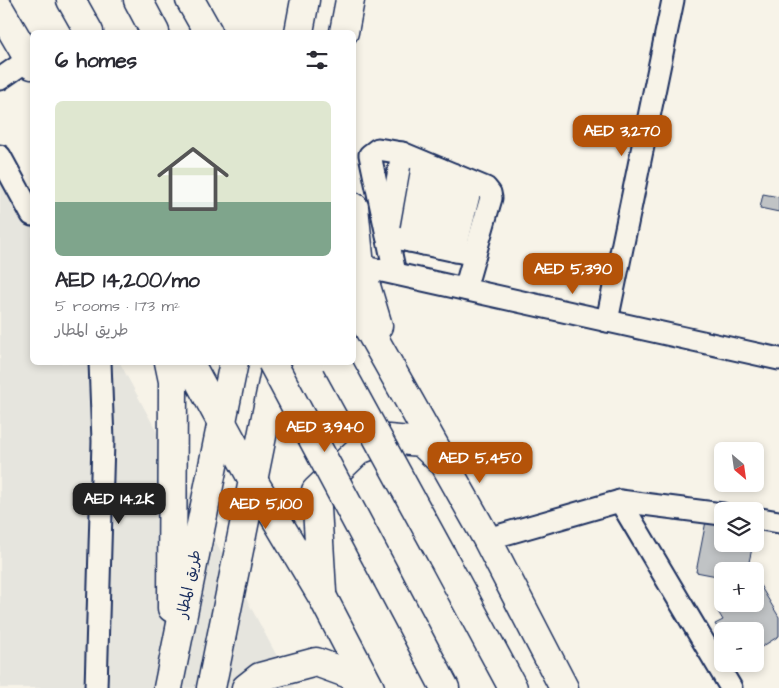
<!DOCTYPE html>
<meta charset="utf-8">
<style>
:root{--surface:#fff;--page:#f2f2f3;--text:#2b2b33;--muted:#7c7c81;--line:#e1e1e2;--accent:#b45309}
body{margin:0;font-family:"Architects Daughter","Playpen Sans Arabic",sans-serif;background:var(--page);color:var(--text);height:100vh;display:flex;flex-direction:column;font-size:19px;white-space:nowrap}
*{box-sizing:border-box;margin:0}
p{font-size:16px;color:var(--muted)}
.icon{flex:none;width:28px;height:28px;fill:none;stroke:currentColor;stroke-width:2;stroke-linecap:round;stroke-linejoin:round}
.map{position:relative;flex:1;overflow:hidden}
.details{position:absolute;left:30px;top:30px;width:326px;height:335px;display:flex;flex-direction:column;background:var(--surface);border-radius:8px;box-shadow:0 2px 8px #0003}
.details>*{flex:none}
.needle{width:32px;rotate:151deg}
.buttons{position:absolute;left:714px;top:442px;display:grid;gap:10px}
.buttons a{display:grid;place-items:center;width:50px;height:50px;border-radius:8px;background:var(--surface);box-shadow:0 2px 8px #0003;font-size:25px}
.price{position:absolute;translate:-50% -42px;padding:0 11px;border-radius:10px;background:var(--accent);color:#fff;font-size:16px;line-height:32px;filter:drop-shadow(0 1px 2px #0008)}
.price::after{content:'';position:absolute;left:50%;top:30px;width:15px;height:11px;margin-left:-8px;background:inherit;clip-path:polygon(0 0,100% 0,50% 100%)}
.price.selected{background:#222;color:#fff}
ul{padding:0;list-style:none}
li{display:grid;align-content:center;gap:10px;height:265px;padding:0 25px}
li+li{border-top:1px solid var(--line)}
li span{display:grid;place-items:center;height:155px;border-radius:8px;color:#555}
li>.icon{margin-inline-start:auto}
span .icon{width:90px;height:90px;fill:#fffc;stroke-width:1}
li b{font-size:21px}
h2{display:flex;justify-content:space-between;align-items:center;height:60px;padding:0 25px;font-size:21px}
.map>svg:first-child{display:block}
</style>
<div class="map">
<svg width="779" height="688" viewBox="0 0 779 688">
<rect width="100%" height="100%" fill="#f7f3e8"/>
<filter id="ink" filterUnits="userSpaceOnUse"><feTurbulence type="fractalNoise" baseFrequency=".02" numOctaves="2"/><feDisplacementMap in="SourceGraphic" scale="10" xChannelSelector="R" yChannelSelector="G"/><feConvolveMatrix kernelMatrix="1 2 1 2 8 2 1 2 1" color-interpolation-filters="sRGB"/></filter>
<g filter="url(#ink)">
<polygon fill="#e6e5de" points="0,156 32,196 32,362 120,363 294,688 0,688"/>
<g fill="#c0c3c5" stroke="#1b2f5e">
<polygon points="763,194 779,197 779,212 760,208"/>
<polygon points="707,516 722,519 722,544 753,544 747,571 722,571 722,577 696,572"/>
<polygon points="758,582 779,617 779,636 755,651 755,631 722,631 722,636 715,624 723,620 717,610 726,604 755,604 755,584"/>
</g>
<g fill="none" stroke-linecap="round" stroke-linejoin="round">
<defs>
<g id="minor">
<polyline points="0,79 29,59"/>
<polyline points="402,153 387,236 475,255"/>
<polyline points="0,156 32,215"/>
<polyline points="409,241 423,162"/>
<polyline points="424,244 440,169"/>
<polyline points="439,247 455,175"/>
<polyline points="455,251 472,183"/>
<polyline points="360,266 779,359"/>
<polyline points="395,273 370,155 378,149 402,153 486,188 490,193 491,198 465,289"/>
<polyline points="607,321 673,0"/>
<polyline points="620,501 731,688"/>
<polyline points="755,518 779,522"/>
<polyline points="487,539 620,501 722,514"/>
<polyline points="96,688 103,441 100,362"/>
</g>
<g id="major">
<polyline points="190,0 208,32"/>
<polyline points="0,10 32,65"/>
<polyline points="299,32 305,0"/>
<polyline points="344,32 350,0"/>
<polyline points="354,207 360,266 378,326"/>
<polyline points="354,303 487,539 564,688"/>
<polyline points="169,362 173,381 172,608"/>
<polyline points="189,362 254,482 322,596 370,688"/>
<polyline points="322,592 316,491 359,450 388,439 421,442 439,459"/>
<polyline points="168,688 234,362"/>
<polyline points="211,688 277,362"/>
<polyline points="246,688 260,677 316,662 349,674 367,688"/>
</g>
<g id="highway">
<polyline points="71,0 89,32"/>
<polyline points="138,0 155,32"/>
<polyline points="442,556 513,688"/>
<polyline points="388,580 445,688"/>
</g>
</defs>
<use href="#minor" stroke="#1b2f5e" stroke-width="25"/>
<use href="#major" stroke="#1b2f5e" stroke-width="31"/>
<use href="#highway" stroke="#1b2f5e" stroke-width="31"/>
<use href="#minor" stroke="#f7f3e8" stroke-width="21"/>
<use href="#major" stroke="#f7f3e8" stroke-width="28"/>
<use href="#highway" stroke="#f7f3e8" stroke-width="28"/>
<defs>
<g id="highway-bridge">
<polyline points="272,362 388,580"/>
<polyline points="336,362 442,556"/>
</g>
</defs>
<use href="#highway-bridge" stroke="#1b2f5e" stroke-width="31" stroke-linecap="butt"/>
<use href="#highway-bridge" stroke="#f7f3e8" stroke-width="28"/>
</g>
</g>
<g text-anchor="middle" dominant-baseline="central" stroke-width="4" stroke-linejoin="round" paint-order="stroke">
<g font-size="15" fill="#1b2f5e" stroke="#f7f3e8">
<text transform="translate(189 584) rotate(-78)">طريق المطار</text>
</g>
</g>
</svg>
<div class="buttons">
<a><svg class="needle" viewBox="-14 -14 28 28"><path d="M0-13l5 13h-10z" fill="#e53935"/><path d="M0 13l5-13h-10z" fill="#7c7c81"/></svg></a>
<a><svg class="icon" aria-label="layers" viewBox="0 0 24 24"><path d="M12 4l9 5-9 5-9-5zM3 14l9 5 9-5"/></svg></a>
<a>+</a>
<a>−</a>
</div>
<b class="price" style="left:622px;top:157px">AED 3,270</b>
<b class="price" style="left:573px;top:295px">AED 5,390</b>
<b class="price" style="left:325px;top:453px">AED 3,940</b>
<b class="price" style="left:480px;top:484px">AED 5,450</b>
<b class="price selected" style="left:119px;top:525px">AED 14.2K</b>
<b class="price" style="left:266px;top:530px">AED 5,100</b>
<section class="details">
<h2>6 homes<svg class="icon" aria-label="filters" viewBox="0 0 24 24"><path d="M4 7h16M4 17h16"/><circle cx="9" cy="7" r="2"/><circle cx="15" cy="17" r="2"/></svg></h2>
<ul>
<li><span style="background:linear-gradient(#dfe7d0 65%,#7fa58c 0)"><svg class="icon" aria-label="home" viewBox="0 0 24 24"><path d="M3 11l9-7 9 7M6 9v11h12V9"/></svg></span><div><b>AED 14,200/mo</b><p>5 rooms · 173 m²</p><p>طريق المطار</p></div></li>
</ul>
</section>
</div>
